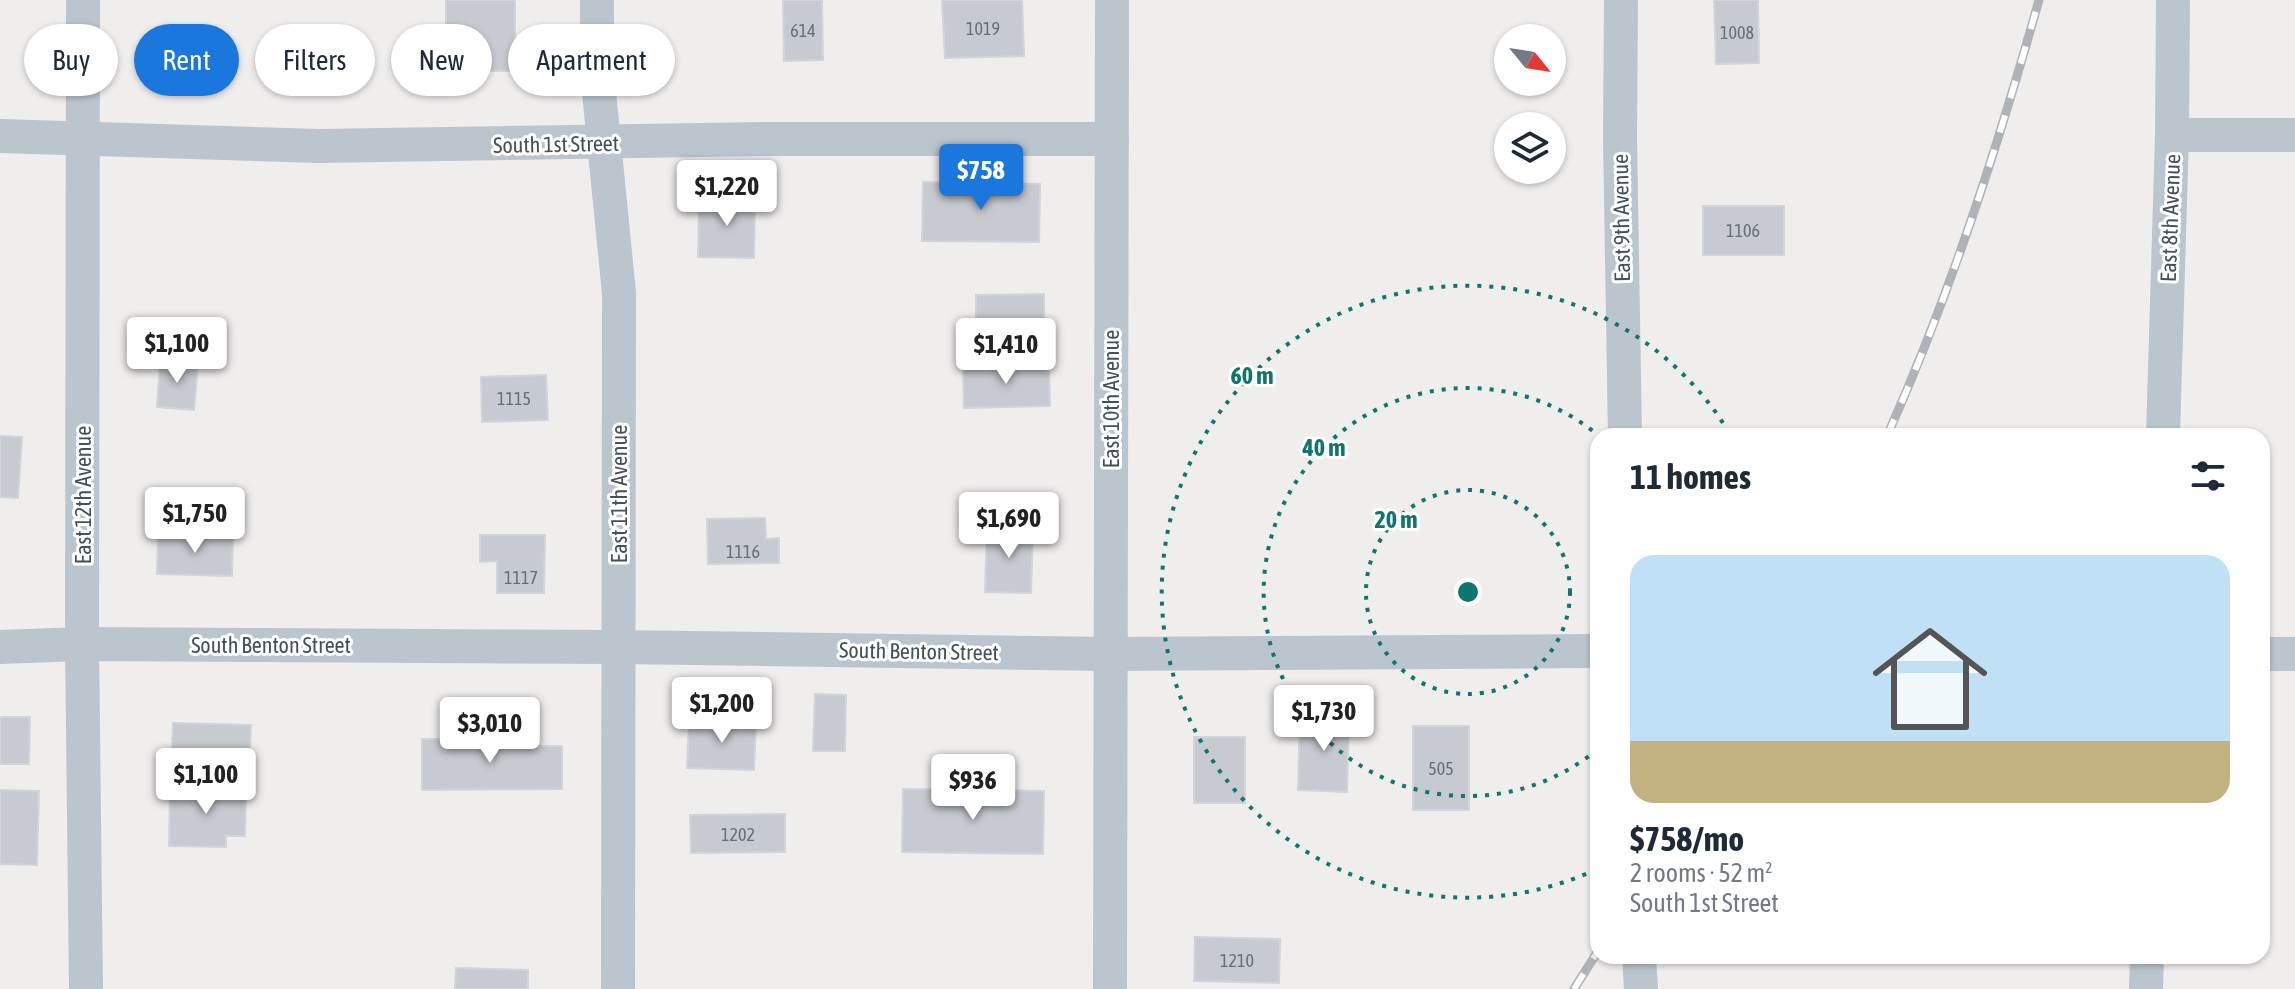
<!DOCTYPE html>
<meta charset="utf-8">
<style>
:root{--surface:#fff;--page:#f6f6f7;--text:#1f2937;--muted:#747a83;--line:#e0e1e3;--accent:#1977de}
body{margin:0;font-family:"Asap Condensed",sans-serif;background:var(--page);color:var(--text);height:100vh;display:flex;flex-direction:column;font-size:30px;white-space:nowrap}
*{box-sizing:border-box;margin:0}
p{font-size:26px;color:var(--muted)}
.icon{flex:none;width:44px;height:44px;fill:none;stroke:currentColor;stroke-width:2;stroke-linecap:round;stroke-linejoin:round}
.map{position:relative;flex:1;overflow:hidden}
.sheet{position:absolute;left:1590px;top:428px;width:680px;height:536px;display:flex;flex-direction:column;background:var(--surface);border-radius:24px;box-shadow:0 2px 6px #0004}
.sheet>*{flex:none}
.top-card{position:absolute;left:24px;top:24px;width:760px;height:72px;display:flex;gap:16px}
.needle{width:52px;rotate:120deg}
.fabs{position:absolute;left:1494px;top:24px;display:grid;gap:16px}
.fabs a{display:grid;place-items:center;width:72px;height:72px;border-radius:50%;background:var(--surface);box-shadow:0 2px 6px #0004;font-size:40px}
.price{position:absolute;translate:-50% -68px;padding:0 18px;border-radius:8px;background:#fff;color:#222;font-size:26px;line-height:52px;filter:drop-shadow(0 2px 4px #0008)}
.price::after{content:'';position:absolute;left:50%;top:48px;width:24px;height:18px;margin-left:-12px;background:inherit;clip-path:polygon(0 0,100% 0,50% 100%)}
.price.active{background:var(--accent);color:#fff}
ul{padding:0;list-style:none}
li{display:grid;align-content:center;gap:16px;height:424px;padding:0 40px}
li+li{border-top:2px solid var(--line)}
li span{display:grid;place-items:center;height:248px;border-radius:24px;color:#555}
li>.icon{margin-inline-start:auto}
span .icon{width:144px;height:144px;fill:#fffc;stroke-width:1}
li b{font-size:34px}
h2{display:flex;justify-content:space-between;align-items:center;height:96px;padding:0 40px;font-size:34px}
.chip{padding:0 28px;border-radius:36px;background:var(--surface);box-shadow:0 2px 6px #0004;font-size:28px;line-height:72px}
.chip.active{background:var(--accent);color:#fff}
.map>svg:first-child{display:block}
</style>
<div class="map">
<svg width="2295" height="989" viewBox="0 0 2295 989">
<rect width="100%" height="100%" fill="#f0eded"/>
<g fill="#c7cad0" stroke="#d1d4d9" stroke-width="2">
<rect x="446" y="0" width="69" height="71"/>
<polygon points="783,0 822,0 823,60 784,61"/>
<polygon points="942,0 1022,0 1024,56 945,58"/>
<polygon points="1714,0 1758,0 1759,63 1716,64"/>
<polygon points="923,182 1040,184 1039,242 922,241"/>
<polygon points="699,198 755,198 754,258 698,257"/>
<rect x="1703" y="206" width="81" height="49"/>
<polygon points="1044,294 1044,338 976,339 976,295"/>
<polygon points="160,361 198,364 194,410 157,407"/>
<polygon points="1049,365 1050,406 964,408 963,366"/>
<polygon points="546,375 548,420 482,422 481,377"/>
<polygon points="0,436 22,437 18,498 0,497"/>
<polygon points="765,518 766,539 779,538 779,563 708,564 707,519"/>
<polygon points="987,527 1033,528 1031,593 985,592"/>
<polygon points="158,534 233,536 232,576 157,574"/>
<polygon points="480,535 545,535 544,593 497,593 497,561 480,562"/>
<polygon points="815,694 846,695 845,751 813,751"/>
<polygon points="1300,714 1349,715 1347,792 1298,790"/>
<polygon points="0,717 30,717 29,764 0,764"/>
<polygon points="689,720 756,722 754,770 687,768"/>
<polygon points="173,723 251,725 249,774 171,772"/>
<rect x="1413" y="726" width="56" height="84"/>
<rect x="1194" y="737" width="51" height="66"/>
<polygon points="422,739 520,739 521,746 562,746 562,789 422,790"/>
<polygon points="170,787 246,788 245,836 226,836 226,847 169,846"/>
<polygon points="903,789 1044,791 1043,854 902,852"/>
<polygon points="0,790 39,791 37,865 0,864"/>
<polygon points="785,814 785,852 691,853 690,815"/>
<polygon points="1195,937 1280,939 1279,983 1194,981"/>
<polygon points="456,968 528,970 528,989 455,989"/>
</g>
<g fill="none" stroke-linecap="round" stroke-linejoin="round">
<g stroke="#bbc5cd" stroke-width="34">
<polyline points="83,0 82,644 86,989"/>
<polyline points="597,0 597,72 619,293 618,989"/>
<polyline points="1621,0 1620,138 1625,436"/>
<polyline points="2172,135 2295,135"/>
<polyline points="0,136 319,146 768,139 1112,139"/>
<polyline points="2163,436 2172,135 2173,0"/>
<polyline points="0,647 82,644 618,647 1109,654 1598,651"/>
<polyline points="2262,654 2295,654"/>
<polyline points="1639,956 1641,989"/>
<polyline points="1110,989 1112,0"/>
<polyline points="2146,989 2147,956"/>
</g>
<defs>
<g id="rail">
<path d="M 1887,436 C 1950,295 1997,149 2039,0"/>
<polyline points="1574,989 1598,951"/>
</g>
</defs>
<use href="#rail" stroke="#afb3b8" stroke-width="9"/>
<use href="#rail" stroke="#fff" stroke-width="6" stroke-dasharray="18" stroke-linecap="butt"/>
</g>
<g fill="none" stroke="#0f766e" stroke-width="4" stroke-dasharray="4 8">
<circle cx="1468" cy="592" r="102"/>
<path d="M1598 749A204 204 0 1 1 1599 436"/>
<path d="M1597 869A306 306 0 1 1 1730 434"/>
</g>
<g text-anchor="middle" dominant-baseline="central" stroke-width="6" stroke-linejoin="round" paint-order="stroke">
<g font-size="18" fill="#666f78">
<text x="983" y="28">1019</text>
<text x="803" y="30">614</text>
<text x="1737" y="32">1008</text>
<text x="1743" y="230">1106</text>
<text x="514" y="398">1115</text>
<text x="743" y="551">1116</text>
<text x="521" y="577">1117</text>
<text x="1441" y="768">505</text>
<text x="738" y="834">1202</text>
<text x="1237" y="960">1210</text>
</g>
<g font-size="22" fill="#45515a" stroke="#fff">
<text transform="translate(556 144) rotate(-1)">South 1st Street</text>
<text transform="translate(1621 218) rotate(-91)">East 9th Avenue</text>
<text transform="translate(2170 218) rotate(-88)">East 8th Avenue</text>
<text transform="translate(1111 399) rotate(-90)">East 10th Avenue</text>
<text transform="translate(619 494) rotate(-90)">East 11th Avenue</text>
<text transform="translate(83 495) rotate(-90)">East 12th Avenue</text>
<text x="271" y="645">South Benton Street</text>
<text transform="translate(919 651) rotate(1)">South Benton Street</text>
</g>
</g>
<circle cx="1468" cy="592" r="12" fill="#0f766e" stroke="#fff" stroke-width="4"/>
<g font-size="24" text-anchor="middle" font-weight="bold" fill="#0f766e" stroke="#fff" stroke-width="6" stroke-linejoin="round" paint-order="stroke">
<text x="1252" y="384">60 m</text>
<text x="1324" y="456">40 m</text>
<text x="1396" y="528">20 m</text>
</g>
</svg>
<div class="fabs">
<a><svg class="needle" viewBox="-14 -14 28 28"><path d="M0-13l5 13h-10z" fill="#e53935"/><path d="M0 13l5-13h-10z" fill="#747a83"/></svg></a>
<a><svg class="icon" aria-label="layers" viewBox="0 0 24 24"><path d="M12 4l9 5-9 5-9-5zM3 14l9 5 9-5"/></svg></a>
</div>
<b class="price active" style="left:981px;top:212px">$758</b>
<b class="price" style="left:727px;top:228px">$1,220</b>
<b class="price" style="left:177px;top:385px">$1,100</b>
<b class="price" style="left:1006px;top:386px">$1,410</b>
<b class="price" style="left:195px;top:555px">$1,750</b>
<b class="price" style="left:1009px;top:560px">$1,690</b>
<b class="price" style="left:722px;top:745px">$1,200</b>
<b class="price" style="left:1324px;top:753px">$1,730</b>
<b class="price" style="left:490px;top:765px">$3,010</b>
<b class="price" style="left:206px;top:816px">$1,100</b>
<b class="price" style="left:973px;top:822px">$936</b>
<div class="top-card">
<a class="chip">Buy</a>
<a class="chip active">Rent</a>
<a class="chip">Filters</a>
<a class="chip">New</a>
<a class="chip">Apartment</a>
</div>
<section class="sheet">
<h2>11 homes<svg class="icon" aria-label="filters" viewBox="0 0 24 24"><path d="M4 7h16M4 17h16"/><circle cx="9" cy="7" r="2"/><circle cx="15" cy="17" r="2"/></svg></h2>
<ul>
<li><span style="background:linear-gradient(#bfe0f5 75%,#c2b280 0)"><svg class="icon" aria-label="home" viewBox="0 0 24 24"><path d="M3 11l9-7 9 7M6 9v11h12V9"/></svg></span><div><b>$758/mo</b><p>2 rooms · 52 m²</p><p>South 1st Street</p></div></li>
</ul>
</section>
</div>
